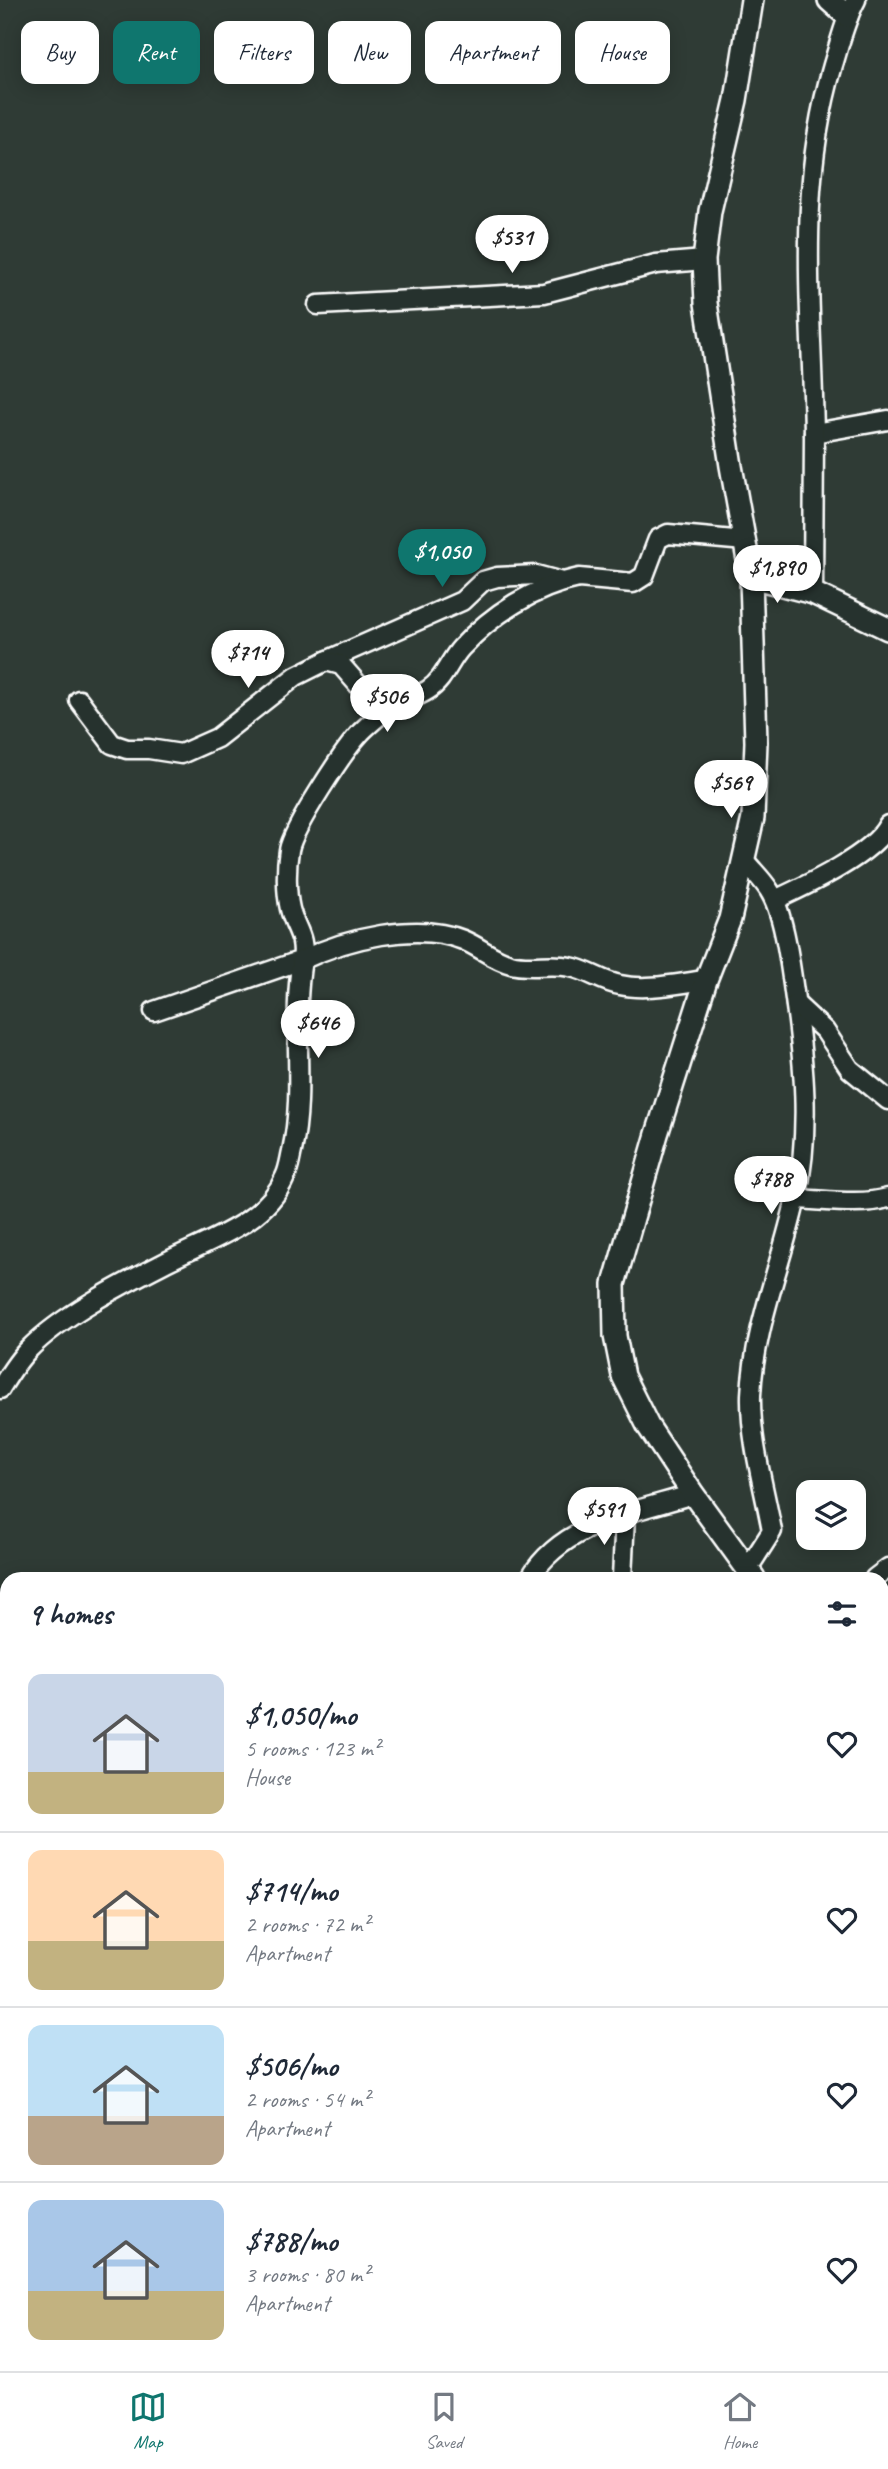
<!DOCTYPE html>
<meta charset="utf-8">
<style>
:root{--surface:#fff;--page:#f2f2f3;--text:#1f2937;--muted:#747a83;--line:#e0e1e3;--accent:#0f766e}
body{margin:0;font-family:Caveat,sans-serif;background:var(--page);color:var(--text);height:100vh;display:flex;flex-direction:column;font-size:26px;white-space:nowrap}
*{box-sizing:border-box;margin:0}
p{font-size:23px;color:var(--muted)}
.icon{flex:none;width:38px;height:38px;fill:none;stroke:currentColor;stroke-width:2;stroke-linecap:round;stroke-linejoin:round}
.map{position:relative;flex:1;overflow:hidden}
.side{position:absolute;left:0px;top:1572px;width:889px;height:800px;display:flex;flex-direction:column;background:var(--surface);border-radius:21px 21px 0 0;box-shadow:0 4px 18px #0003}
.side>*{flex:none}
.banner{position:absolute;left:21px;top:21px;width:847px;height:63px;display:flex;gap:14px}
.fabs{position:absolute;left:796px;top:1480px;display:grid;gap:14px}
.fabs a{display:grid;place-items:center;width:70px;height:70px;border-radius:14px;background:var(--surface);box-shadow:0 4px 18px #0003;font-size:35px}
.price{position:absolute;translate:-50% -60px;padding:0 16px;border-radius:24px;background:#fff;color:#222;font-size:23px;line-height:46px;filter:drop-shadow(0 2px 4px #0008)}
.price::after{content:'';position:absolute;left:50%;top:42px;width:21px;height:16px;margin-left:-10px;background:inherit;clip-path:polygon(0 0,100% 0,50% 100%)}
.price.selected{background:var(--accent);color:#fff}
ul{padding:0;list-style:none}
li{display:flex;align-items:center;gap:21px;height:175px;padding:0 28px}
li+li{border-top:2px solid var(--line)}
li span{display:grid;place-items:center;flex:none;width:196px;height:140px;border-radius:14px;color:#555}
li>.icon{margin-inline-start:auto}
span .icon{width:84px;height:84px;fill:#fffc;stroke-width:1}
li b{font-size:30px}
h2{display:flex;justify-content:space-between;align-items:center;height:84px;padding:0 28px;font-size:30px}
.pill{padding:0 24px;border-radius:14px;background:var(--surface);box-shadow:0 4px 18px #0003;font-size:24px;line-height:63px}
.pill.selected{background:var(--accent);color:#fff}
.menu{display:flex;justify-content:space-around;align-items:center;height:98px;border-top:2px solid var(--line);background:var(--surface);font-size:19px;color:var(--muted)}
.menu a{display:grid;justify-items:center;gap:4px}
.menu .selected{color:var(--accent)}
.map>svg:first-child{display:block}
</style>
<div class="map">
<svg width="888" height="2371" viewBox="0 0 888 2371">
<rect width="100%" height="100%" fill="#2f3b35"/>
<filter id="ink" filterUnits="userSpaceOnUse"><feTurbulence type="fractalNoise" baseFrequency=".0143" numOctaves="2"/><feDisplacementMap in="SourceGraphic" scale="14" xChannelSelector="R" yChannelSelector="G"/><feConvolveMatrix kernelMatrix="1 2 1 2 8 2 1 2 1" color-interpolation-filters="sRGB"/></filter>
<g filter="url(#ink)">
<g fill="none" stroke-linecap="round" stroke-linejoin="round">
<defs>
<g id="minor">
<polyline points="318,305 544,293 656,264 704,260"/>
<polyline points="814,433 888,420"/>
<path d="M 813,593 C 813,540 814,487 814,434 C 812,306 796,190 833,65 C 840,42 845,20 856,0"/>
<polyline points="326,661 462,601 483,581 497,577 536,575 562,582"/>
<polyline points="79,700 112,744 127,749 149,749 181,754 217,738 296,676 326,661 341,665 383,713"/>
<path d="M 745,861 C 753,871 762,879 769,890 C 784,913 790,964 794,992 C 804,1062 811,1129 796,1198 C 782,1263 754,1327 751,1395 C 750,1440 764,1487 772,1531 L 747,1570"/>
<path d="M 775,900 C 805,886 873,855 888,825"/>
<polyline points="796,1004 825,1031 850,1069 888,1100"/>
<path d="M 154,1011 L 302,960 C 306,937 295,929 290,909 C 286,892 286,868 289,850 C 293,828 344,750 361,732 C 367,726 374,720 381,714 C 395,703 414,699 428,690 C 444,680 449,661 461,648 C 492,614 534,587 579,578 L 633,583 L 644,576 L 658,539 L 668,534 L 745,541"/>
<path d="M 796,1199 C 826,1200 859,1206 888,1198"/>
<path d="M 0,1389 C 8,1376 17,1361 28,1350 C 61,1316 119,1286 162,1264 C 205,1241 265,1225 285,1177 C 289,1169 290,1159 292,1151 C 306,1088 291,1023 302,960 C 345,939 417,921 463,940 C 480,947 494,960 511,964 C 527,969 551,963 570,967 C 588,970 602,982 620,985 C 647,991 679,983 706,980"/>
<path d="M 530,1578 C 562,1523 636,1512 693,1494"/>
<polyline points="622,1578 625,1516"/>
<polyline points="875,1578 888,1568"/>
<polyline points="0,1613 7,1613"/>
<polyline points="0,1722 7,1732"/>
<polyline points="0,1992 7,1988"/>
<polyline points="882,2228 888,2226"/>
<polyline points="358,2364 363,2371"/>
<polyline points="772,2364 774,2371"/>
<polyline points="685,2371 689,2370"/>
</g>
<g id="tertiary">
<polyline points="752,0 736,100 710,211 704,260 706,303 731,466 751,577 756,742 753,818 730,919 706,980 657,1134 614,1284 615,1336 623,1376 648,1426 693,1494 754,1578"/>
<polyline points="829,0 847,16"/>
<polyline points="751,577 813,593 888,629"/>
</g>
<g id="primary">
<polyline points="882,1686 888,1689"/>
<polyline points="882,1740 888,1744"/>
<polyline points="882,1808 888,1804"/>
<polyline points="882,1856 888,1850"/>
<polyline points="615,2371 617,2364"/>
</g>
</defs>
<use href="#minor" stroke="#fff" stroke-width="23"/>
<use href="#tertiary" stroke="#fff" stroke-width="26"/>
<use href="#primary" stroke="#fff" stroke-width="33"/>
<use href="#minor" stroke="#26332d" stroke-width="18"/>
<use href="#tertiary" stroke="#26332d" stroke-width="21"/>
<use href="#primary" stroke="#26332d" stroke-width="28"/>
</g>
</g>
</svg>
<div class="fabs">
<a><svg class="icon" aria-label="layers" viewBox="0 0 24 24"><path d="M12 4l9 5-9 5-9-5zM3 14l9 5 9-5"/></svg></a>
</div>
<b class="price" style="left:512px;top:275px">$531</b>
<b class="price selected" style="left:442px;top:589px">$1,050</b>
<b class="price" style="left:777px;top:605px">$1,890</b>
<b class="price" style="left:248px;top:690px">$714</b>
<b class="price" style="left:387px;top:734px">$506</b>
<b class="price" style="left:731px;top:820px">$569</b>
<b class="price" style="left:318px;top:1060px">$646</b>
<b class="price" style="left:771px;top:1216px">$788</b>
<b class="price" style="left:604px;top:1547px">$591</b>
<div class="banner">
<a class="pill">Buy</a>
<a class="pill selected">Rent</a>
<a class="pill">Filters</a>
<a class="pill">New</a>
<a class="pill">Apartment</a>
<a class="pill">House</a>
</div>
<section class="side">
<h2>9 homes<svg class="icon" aria-label="filters" viewBox="0 0 24 24"><path d="M4 7h16M4 17h16"/><circle cx="9" cy="7" r="2"/><circle cx="15" cy="17" r="2"/></svg></h2>
<ul>
<li><span style="background:linear-gradient(#c9d6e8 70%,#c2b280 0)"><svg class="icon" aria-label="home" viewBox="0 0 24 24"><path d="M3 11l9-7 9 7M6 9v11h12V9"/></svg></span><div><b>$1,050/mo</b><p>5 rooms · 123 m²</p><p>House</p></div><svg class="icon" aria-label="heart" viewBox="0 0 24 24"><path d="M12 20l-8-8c-3-5 5-10 8-4 3-6 11-1 8 4z"/></svg></li>
<li><span style="background:linear-gradient(#ffd9b3 65%,#c2b280 0)"><svg class="icon" aria-label="home" viewBox="0 0 24 24"><path d="M3 11l9-7 9 7M6 9v11h12V9"/></svg></span><div><b>$714/mo</b><p>2 rooms · 72 m²</p><p>Apartment</p></div><svg class="icon" aria-label="heart" viewBox="0 0 24 24"><path d="M12 20l-8-8c-3-5 5-10 8-4 3-6 11-1 8 4z"/></svg></li>
<li><span style="background:linear-gradient(#bfe0f5 65%,#b9a48a 0)"><svg class="icon" aria-label="home" viewBox="0 0 24 24"><path d="M3 11l9-7 9 7M6 9v11h12V9"/></svg></span><div><b>$506/mo</b><p>2 rooms · 54 m²</p><p>Apartment</p></div><svg class="icon" aria-label="heart" viewBox="0 0 24 24"><path d="M12 20l-8-8c-3-5 5-10 8-4 3-6 11-1 8 4z"/></svg></li>
<li><span style="background:linear-gradient(#a9c7e8 65%,#c2b280 0)"><svg class="icon" aria-label="home" viewBox="0 0 24 24"><path d="M3 11l9-7 9 7M6 9v11h12V9"/></svg></span><div><b>$788/mo</b><p>3 rooms · 80 m²</p><p>Apartment</p></div><svg class="icon" aria-label="heart" viewBox="0 0 24 24"><path d="M12 20l-8-8c-3-5 5-10 8-4 3-6 11-1 8 4z"/></svg></li>
</ul>
</section>
</div>
<nav class="menu">
<a class="selected"><svg class="icon" aria-label="map" viewBox="0 0 24 24"><path d="M3 6l6-2 6 2 6-2v14l-6 2-6-2-6 2zM9 4v14M15 6v14"/></svg>Map</a>
<a><svg class="icon" aria-label="saved" viewBox="0 0 24 24"><path d="M7 4h10v16l-5-4-5 4z"/></svg>Saved</a>
<a><svg class="icon" aria-label="home" viewBox="0 0 24 24"><path d="M3 11l9-7 9 7M6 9v11h12V9"/></svg>Home</a>
</nav>
